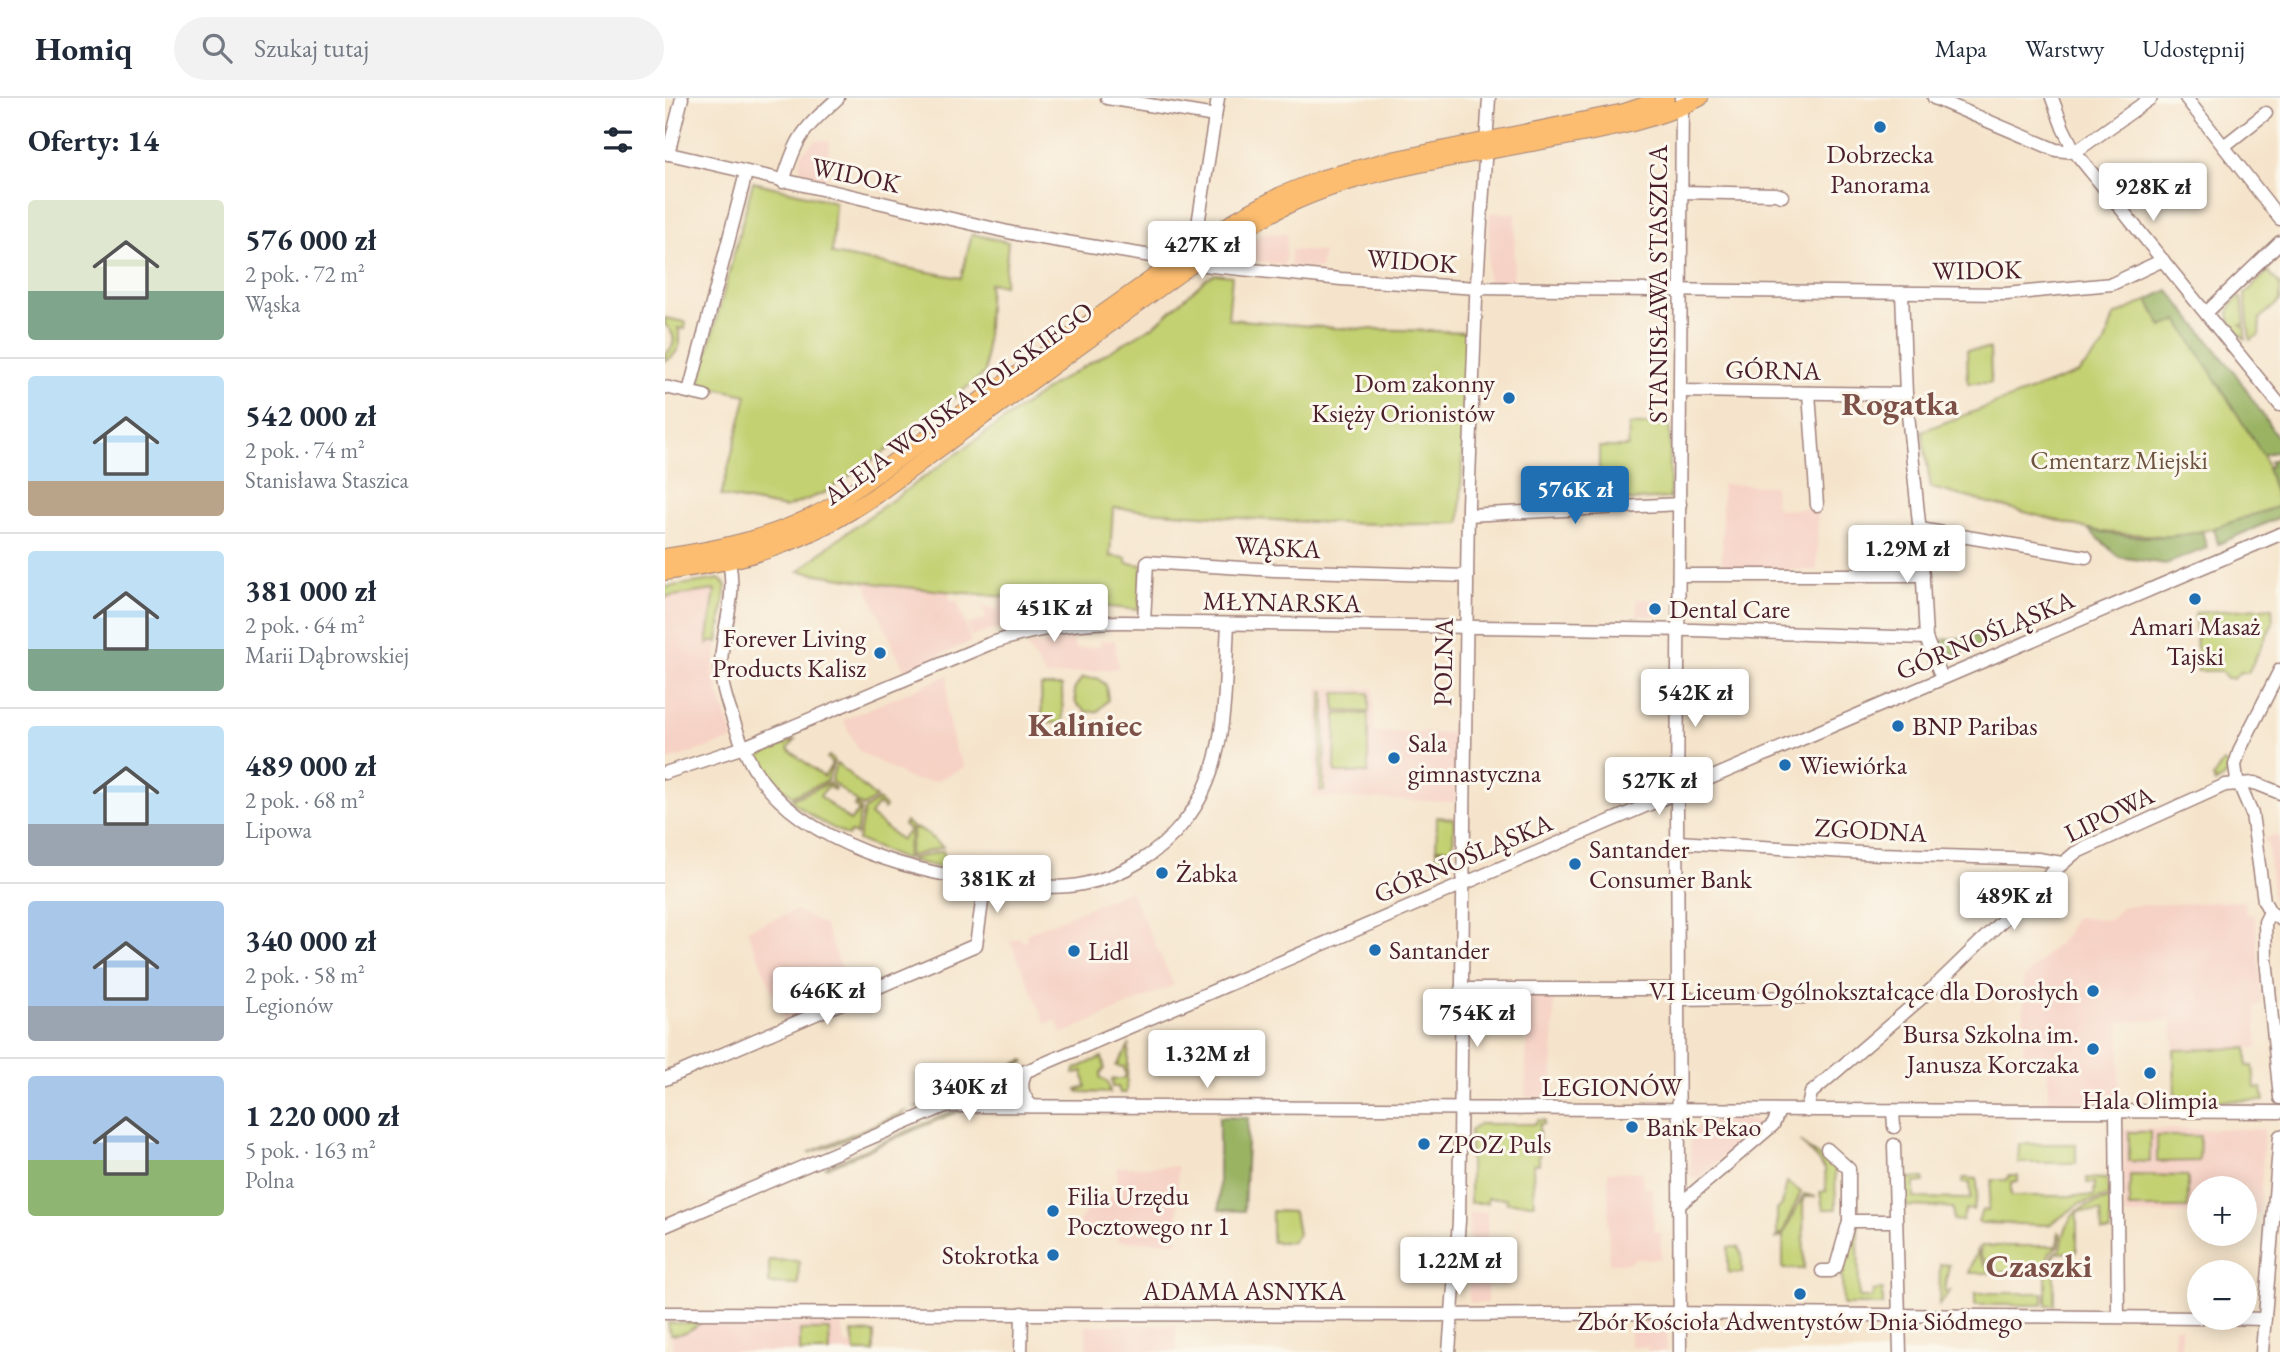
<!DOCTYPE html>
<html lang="pl">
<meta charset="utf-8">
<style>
:root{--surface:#fff;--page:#f2f2f3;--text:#1f2937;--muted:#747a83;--line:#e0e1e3;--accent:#1f6fb2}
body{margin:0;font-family:"EB Garamond",serif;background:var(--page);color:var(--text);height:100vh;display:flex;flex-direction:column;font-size:26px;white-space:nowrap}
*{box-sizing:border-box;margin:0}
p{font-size:23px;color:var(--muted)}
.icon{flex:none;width:38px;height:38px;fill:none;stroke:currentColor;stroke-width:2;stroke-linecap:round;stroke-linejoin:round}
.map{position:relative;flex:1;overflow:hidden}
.details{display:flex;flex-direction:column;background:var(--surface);width:665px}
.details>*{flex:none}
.controls{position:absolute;left:1522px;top:1078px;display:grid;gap:14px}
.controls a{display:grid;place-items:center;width:70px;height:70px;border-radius:50%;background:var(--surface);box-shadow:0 4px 18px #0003;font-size:35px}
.price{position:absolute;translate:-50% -60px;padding:0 16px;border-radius:7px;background:#fff;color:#222;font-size:23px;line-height:46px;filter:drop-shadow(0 2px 4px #0008)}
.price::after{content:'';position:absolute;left:50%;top:42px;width:21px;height:16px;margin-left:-10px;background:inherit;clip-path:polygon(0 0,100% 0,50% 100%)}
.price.active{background:var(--accent);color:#fff}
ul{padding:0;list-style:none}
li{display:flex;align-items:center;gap:21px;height:175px;padding:0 28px}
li+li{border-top:2px solid var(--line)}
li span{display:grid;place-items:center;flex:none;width:196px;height:140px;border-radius:7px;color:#555}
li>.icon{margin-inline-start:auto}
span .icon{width:84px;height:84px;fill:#fffc;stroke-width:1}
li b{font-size:30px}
h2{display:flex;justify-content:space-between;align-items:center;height:84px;padding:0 28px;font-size:30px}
header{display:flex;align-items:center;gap:42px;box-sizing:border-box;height:98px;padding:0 35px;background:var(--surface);border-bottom:2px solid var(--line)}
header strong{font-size:33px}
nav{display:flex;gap:38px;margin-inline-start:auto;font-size:24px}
.search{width:490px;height:63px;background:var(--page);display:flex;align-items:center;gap:18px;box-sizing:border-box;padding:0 24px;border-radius:38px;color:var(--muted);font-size:26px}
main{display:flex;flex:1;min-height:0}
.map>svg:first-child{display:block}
</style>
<header>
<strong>Homiq</strong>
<div class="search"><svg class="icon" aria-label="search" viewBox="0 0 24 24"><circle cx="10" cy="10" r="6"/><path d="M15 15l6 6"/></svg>Szukaj tutaj</div>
<nav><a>Mapa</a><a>Warstwy</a><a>Udostępnij</a></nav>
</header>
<main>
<section class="details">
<h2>Oferty: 14<svg class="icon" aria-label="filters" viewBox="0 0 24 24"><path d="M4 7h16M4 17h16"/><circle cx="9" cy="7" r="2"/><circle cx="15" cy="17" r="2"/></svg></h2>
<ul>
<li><span style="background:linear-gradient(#dfe7d0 65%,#7fa58c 0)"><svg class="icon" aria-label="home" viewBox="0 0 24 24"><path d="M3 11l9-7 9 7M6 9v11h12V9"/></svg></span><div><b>576 000 zł</b><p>2 pok. · 72 m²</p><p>Wąska</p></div></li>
<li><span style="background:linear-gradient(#bfe0f5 75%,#b9a48a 0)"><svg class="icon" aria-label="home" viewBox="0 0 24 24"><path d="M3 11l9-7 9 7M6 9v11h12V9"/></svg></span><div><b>542 000 zł</b><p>2 pok. · 74 m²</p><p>Stanisława Staszica</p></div></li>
<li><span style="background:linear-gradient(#bfe0f5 70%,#7fa58c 0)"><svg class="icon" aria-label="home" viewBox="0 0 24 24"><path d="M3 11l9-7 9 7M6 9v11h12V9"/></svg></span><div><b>381 000 zł</b><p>2 pok. · 64 m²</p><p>Marii Dąbrowskiej</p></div></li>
<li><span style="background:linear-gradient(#bfe0f5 70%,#9aa5b1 0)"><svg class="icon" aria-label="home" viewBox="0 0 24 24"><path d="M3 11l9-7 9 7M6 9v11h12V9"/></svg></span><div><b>489 000 zł</b><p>2 pok. · 68 m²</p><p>Lipowa</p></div></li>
<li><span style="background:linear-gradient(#a9c7e8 75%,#9aa5b1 0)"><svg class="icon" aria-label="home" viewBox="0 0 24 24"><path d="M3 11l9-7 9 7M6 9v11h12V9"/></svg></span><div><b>340 000 zł</b><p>2 pok. · 58 m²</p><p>Legionów</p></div></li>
<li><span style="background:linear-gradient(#a9c7e8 60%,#8fb573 0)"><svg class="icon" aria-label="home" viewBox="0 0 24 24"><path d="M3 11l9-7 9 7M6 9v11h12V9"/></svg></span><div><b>1 220 000 zł</b><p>5 pok. · 163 m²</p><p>Polna</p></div></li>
</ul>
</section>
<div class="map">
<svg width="1615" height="1254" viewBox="0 0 1615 1254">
<rect width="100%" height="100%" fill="#fbf7ec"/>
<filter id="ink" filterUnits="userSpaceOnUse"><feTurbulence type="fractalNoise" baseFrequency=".0143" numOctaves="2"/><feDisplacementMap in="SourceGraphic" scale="14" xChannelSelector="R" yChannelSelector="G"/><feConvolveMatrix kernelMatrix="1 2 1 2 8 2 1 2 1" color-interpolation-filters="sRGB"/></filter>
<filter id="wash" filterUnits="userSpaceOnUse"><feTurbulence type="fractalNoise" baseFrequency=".00686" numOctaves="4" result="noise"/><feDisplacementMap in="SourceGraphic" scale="28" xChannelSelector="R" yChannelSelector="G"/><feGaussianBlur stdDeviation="1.57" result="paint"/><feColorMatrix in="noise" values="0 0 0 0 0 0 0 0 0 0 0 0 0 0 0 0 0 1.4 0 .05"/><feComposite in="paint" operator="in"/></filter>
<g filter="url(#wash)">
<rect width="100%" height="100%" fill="#f5e4cb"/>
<g fill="#f6d1c5">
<polygon points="151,42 165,43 161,81 139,76 134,66 137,55"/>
<polygon points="825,114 851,115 848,183 822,182"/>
<polygon points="600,134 622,136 620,167 562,159"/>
<polygon points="626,152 658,154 655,171 625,168"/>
<polygon points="1057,386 1109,388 1110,406 1115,412 1153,410 1152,472 1057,472"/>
<polygon points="54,481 61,487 48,576 68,639 67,642 0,663 0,489"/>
<polygon points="199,483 282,492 286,504 292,502 306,544 239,572"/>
<polygon points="336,497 414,506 416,516 374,520 306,538 302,526 321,521 317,509 334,511"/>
<polygon points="972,501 997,501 997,516 992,516 992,518 972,518"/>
<polygon points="408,540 410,551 435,548 435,543 450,542 453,570 381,579 362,548"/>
<polygon points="283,577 282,614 290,652 300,669 271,683 247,682 194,653 178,622"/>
<polygon points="653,589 709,590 709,634 791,635 790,704 648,699"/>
<polygon points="1615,737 1615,807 1611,808 1607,797 1603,747 1599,740"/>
<polygon points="465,792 509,887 397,936 391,922 381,926 345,843 355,839 357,844 362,842 361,836"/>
<polygon points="1579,803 1581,816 1590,816 1597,906 1590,908 1593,950 1509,952 1507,922 1455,924 1454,1003 1383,1003 1383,957 1358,955 1359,879 1401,837 1409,819 1445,822 1458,808"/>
<polygon points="131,812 159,827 181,880 175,882 176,886 169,900 119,921 82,832"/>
<polygon points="863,897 889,897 888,1000 860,999"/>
<polygon points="1037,1022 1092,1022 1091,1031 1032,1081 1025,1080 1025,1030 1036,1029"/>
<polygon points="1458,1031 1599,1031 1595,1116 1580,1116 1580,1090 1535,1090 1535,1116 1459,1117"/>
<polygon points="513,1068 513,1144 452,1143 451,1132 414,1132 414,1123 421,1113 422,1099 452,1099 452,1069"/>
<polygon points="977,1073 978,1090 988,1090 989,1134 996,1134 996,1161 969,1161 966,1165 944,1165 943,1074"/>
<polygon points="804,1114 822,1114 822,1205 806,1205 804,1202"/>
<polygon points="3,1226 177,1226 180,1246 191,1247 191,1254 9,1254"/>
<polygon points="965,1226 1000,1226 1002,1228 1002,1254 983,1254 982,1249 965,1248"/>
<polygon points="421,1227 511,1228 511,1254 421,1254"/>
<rect x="1509" y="1229" width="7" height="25"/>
</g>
<g fill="#c3d172" stroke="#86784e" stroke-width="2">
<polygon points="88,84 170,104 167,156 296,180 307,136 343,144 339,187 324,185 320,275 231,346 159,395 120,410 56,398 82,297 34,287"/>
<polygon points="1603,173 1615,187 1615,203 1595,220 1594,237 1585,242 1580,196"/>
<path d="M 550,176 L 567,178 L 563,221 L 670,230 L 802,234 L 795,425 C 679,430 564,419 448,410 L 445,458 L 461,460 L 461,465 L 477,467 L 474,512 L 229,488 L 134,473 L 170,443 L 389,286 L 490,227 L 541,181 Z"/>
<path d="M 1575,199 L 1577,201 L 1580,226 L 1576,227 L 1580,229 L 1580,241 C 1566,230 1555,211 1575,199 Z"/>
<polygon points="1483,202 1497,229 1513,222 1597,353 1614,408 1564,427 1512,439 1436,434 1266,390 1257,333 1413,275 1439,248 1449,218"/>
<path d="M 0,220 L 21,224 L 20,231 L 13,230 C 18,245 14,256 0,263 L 0,256 C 12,248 11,235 0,227 Z"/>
<polygon points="1325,251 1326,285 1303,285 1302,252"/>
<polygon points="1005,326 1005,400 934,404 934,349 963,349 964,327"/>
<polygon points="54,481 61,487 53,544 49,543 42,546 50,492 0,499 0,489"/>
<polygon points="1607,509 1608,525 1583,575 1575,574 1569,580 1562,580 1556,573 1533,573 1530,515"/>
<polygon points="417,580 432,580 441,587 443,602 433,613 422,614 411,606 409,592"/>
<polygon points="376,588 397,588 398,625 377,625"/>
<polygon points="657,594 660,594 659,693 655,693"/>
<polygon points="670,595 704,595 704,614 670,613"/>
<polygon points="671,616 703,616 703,675 670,675"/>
<polygon points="131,641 123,651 159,679 167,666 162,660 164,658 169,663 162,683 128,698 120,692 118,694 99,673 91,659"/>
<path d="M 1558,664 L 1564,668 C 1562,678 1559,681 1550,685 L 1548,679 Z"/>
<polygon points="171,666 173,666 211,700 198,709 166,683"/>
<polygon points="164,685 170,690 169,692 163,688 155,698 185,723 194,713 189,708 191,706 196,711 191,737 185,734 183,738 156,724 125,702"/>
<polygon points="213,702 221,709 219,711 213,706 205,717 236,742 244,732 239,727 241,724 247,729 240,762 193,742 199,712"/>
<polygon points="772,719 789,721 788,750 771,750"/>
<polygon points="249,730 257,732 278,749 243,759"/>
<polygon points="772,752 788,752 783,766 772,764"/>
<polygon points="278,753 282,771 243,762"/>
<polygon points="464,948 461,995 455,995 453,989 448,989 447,981 458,981 461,978 459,969 451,968"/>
<polygon points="1582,950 1582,968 1588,968 1590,990 1597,990 1599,1003 1518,1002 1510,998 1509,952"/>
<polygon points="437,959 440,971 436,974 435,980 443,984 445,995 414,994 412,992 421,989 418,973 409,976 410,971"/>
<polygon points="359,962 360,964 253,1010 250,1009"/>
<polygon points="241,1013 238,1017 163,1049 143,1055"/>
<polygon points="294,1013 162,1070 160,1069 281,1016"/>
<polygon points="873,1022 879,1022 879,1026 874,1026 874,1066 868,1066 869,1105 842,1105 841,1100 822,1100 822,1105 805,1105 805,1033 815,1026 869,1026"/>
<polygon points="1464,1034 1485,1034 1485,1064 1464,1063"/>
<polygon points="1492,1038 1535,1038 1534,1063 1492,1064"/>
<polygon points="1135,1043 1143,1051 1170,1069 1171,1111 1158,1111 1155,1094 1161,1093 1160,1071"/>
<polygon points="1354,1046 1411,1046 1411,1065 1353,1065"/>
<polygon points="1465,1077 1523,1078 1523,1110 1464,1110"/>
<polygon points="1343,1078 1353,1078 1353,1084 1346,1084 1346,1098 1429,1098 1430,1085 1422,1085 1422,1080 1442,1081 1444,1098 1414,1106 1385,1127 1316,1125 1313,1123 1317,1112 1323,1113 1327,1082 1342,1082"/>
<polygon points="1241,1080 1259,1080 1259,1084 1249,1085 1249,1100 1306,1101 1305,1085 1297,1085 1298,1080 1312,1081 1312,1098 1308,1112 1301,1111 1297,1123 1288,1122 1288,1110 1241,1108"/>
<polygon points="1122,1084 1136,1094 1118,1134 1112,1138 1112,1112 1117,1107"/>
<polygon points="1139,1096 1151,1099 1138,1099 1139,1171 1118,1171 1118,1138 1110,1141 1119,1135"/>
<path d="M 1445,1101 L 1445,1134 L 1437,1134 L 1436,1114 L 1412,1113 L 1412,1154 L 1389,1155 L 1389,1207 L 1381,1207 L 1381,1176 L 1388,1156 L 1396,1151 C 1403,1113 1410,1110 1445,1101 Z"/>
<polygon points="607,1113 629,1114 633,1136 627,1144 607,1144"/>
<polygon points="1185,1127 1193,1128 1194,1200 1207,1200 1208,1193 1218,1192 1218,1207 1178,1207 1177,1178"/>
<polygon points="1393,1134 1396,1136 1394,1148 1385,1154 1378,1174 1330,1174 1315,1157 1316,1148 1393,1148"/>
<polygon points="1063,1149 1073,1149 1077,1157 1077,1175 1063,1175"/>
<polygon points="1313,1149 1313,1158 1327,1175 1304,1175"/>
<polygon points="104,1162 134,1163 133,1187 104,1186"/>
<polygon points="1275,1166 1284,1167 1279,1194 1285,1193 1274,1207"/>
<rect x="1310" y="1195" width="68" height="12"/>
<path d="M 3,1225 L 35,1225 C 27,1232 16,1238 5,1236 Z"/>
<polygon points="135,1232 164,1232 165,1254 135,1254"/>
<polygon points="187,1234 209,1235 209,1254 190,1254"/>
</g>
<g fill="#9ab364" stroke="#726948" stroke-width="2">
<polygon points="1503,192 1570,275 1615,343 1615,352 1598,357 1513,222 1497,229 1483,202"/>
<polygon points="1615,360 1615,419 1553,446 1549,430 1614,408 1602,369 1606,368 1605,363"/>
<path d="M 1423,431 C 1458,440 1501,442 1537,433 L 1542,450 L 1501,466 L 1454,459 Z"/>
<polygon points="1317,537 1318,547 1292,557 1280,553 1275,542"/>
<polygon points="554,1019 583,1020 579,1113 554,1112"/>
</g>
</g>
<g filter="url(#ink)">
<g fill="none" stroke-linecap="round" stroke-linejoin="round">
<defs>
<g id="minor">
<polyline points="442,0 550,18"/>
<polyline points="1269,0 1391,52 1410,54"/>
<polyline points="1387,0 1398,30 1410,54 1615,307"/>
<polyline points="1521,0 1615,121"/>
<polyline points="1559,48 1601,15"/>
<polyline points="1410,54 1486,0"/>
<polyline points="0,55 352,136 547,168 676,181 812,190 1341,196 1447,186 1498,162"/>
<polyline points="3,56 17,0"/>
<path d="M 118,84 C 132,37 138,32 173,0"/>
<polyline points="1017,94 1111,96 1117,98"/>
<polyline points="534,148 534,120 553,0"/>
<polyline points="1237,195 1241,296 1256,445 1261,540 1277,580"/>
<polyline points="1541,215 1615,144"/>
<polyline points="0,289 40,298"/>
<polyline points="1015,293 1241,296"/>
<polyline points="24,294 81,75"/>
<polyline points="1144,295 1152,407"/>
<polyline points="803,417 1015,406"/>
<polyline points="1255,431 1421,459"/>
<path d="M 64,464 C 73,504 54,536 56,574 C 57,595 77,650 88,669 C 135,749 260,778 344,786 C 369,788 394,791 418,786 C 458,778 495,755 520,723 C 564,668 559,593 563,526"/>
<polyline points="1014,477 1258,477"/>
<polyline points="479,524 482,464 609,472 802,478"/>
<polyline points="1615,572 1575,651 1570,667 1572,681 1587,716 1599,803 1605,814 1615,821"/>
<path d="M 0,675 L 79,649 L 324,546 C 368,531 411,524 458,524 L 1028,532 L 1261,540"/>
<polyline points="1012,744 1215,756 1373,761 1397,765"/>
<polyline points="1605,814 1600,824 1601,861 1615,1000"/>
<polyline points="796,891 1013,891"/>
<polyline points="1013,901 1141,899"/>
<path d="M 361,973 C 355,986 356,996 366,1007"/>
<polyline points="0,981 311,847 320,783"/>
<polyline points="323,989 351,1006"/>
<polyline points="284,1008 1615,1014"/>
<polyline points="1142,1013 1146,995 1268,890 1381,780 1410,755 1560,687 1590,685 1615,695"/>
<polyline points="1228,1013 1229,1029"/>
<polyline points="1451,1014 1453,1218"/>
<polyline points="1229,1047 1235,1254"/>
<polyline points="1162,1051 1184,1071 1184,1123 1231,1123"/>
<polyline points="1014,1107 1108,1027 1114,1013"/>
<polyline points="0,1128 1615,436"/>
<polyline points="1157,1173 1166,1173 1171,1169 1184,1123"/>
<polyline points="0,1215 771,1217 999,1215 1535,1220"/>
<polyline points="1553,1220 1600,1221"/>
<polyline points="356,1254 357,1215"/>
<polyline points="784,1254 794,1123 803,407 811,201 824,0"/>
<polyline points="1015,1254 1012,712 1017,0"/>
<polyline points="1597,1254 1615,1038"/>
</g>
<g id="major">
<path d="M 0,459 C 60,450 115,438 168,407 L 513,162 L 572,121 L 616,97 L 658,80 L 717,64 L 959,14 L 1001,0"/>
<path d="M 0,474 C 85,462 140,446 211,397 L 530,164 C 561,143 591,122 625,106 C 698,72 783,61 861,46 C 920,35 981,28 1035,0"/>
</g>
</defs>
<use href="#minor" stroke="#a0827b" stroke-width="15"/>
<use href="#major" stroke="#a0827b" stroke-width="18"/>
<use href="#minor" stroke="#fff" stroke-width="12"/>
<use href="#major" stroke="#fcbd6f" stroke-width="16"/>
</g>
</g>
<g fill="#1f6fb2" stroke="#fbf7ec" stroke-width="2.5">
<circle cx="1215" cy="29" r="7"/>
<circle cx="844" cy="300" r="7"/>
<circle cx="1530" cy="501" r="7"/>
<circle cx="990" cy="511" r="7"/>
<circle cx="215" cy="555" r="7"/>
<circle cx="1233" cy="628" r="7"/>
<circle cx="729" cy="660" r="7"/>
<circle cx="1120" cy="667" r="7"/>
<circle cx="910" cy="766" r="7"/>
<circle cx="497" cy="775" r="7"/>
<circle cx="710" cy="852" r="7"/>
<circle cx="409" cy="853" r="7"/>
<circle cx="1428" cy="893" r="7"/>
<circle cx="1428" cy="951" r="7"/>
<circle cx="1485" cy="975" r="7"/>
<circle cx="967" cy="1029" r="7"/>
<circle cx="759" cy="1046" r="7"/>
<circle cx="388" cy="1113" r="7"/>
<circle cx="388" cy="1157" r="7"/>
<circle cx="1135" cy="1196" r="7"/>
</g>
<g text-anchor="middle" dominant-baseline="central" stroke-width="6" stroke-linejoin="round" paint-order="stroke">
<g font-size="26" fill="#4a1f2b" stroke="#fbf7ec" text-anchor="start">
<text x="1215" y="56" text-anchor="middle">Dobrzecka<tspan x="1215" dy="30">Panorama</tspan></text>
<text x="830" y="285" text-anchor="end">Dom zakonny<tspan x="830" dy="30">Księży Orionistów</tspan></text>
<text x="1004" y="511">Dental Care</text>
<text x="1530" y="528" text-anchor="middle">Amari Masaż<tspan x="1530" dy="30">Tajski</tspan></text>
<text x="201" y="540" text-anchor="end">Forever Living<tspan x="201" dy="30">Products Kalisz</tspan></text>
<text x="1247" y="628">BNP Paribas</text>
<text x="743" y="645">Sala<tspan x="743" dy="30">gimnastyczna</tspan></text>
<text x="1134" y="667">Wiewiórka</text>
<text x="924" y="751">Santander<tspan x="924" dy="30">Consumer Bank</tspan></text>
<text x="511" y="775">Żabka</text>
<text x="724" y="852">Santander</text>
<text x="423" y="853">Lidl</text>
<text x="1414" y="893" text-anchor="end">VI Liceum Ogólnokształcące dla Dorosłych</text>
<text x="1414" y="936" text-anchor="end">Bursa Szkolna im.<tspan x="1414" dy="30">Janusza Korczaka</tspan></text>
<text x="1485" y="1002" text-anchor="middle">Hala Olimpia</text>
<text x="981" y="1029">Bank Pekao</text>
<text x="773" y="1046">ZPOZ Puls</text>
<text x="402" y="1098">Filia Urzędu<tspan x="402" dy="30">Pocztowego nr 1</tspan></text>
<text x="374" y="1157" text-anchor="end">Stokrotka</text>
<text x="1135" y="1223" text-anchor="middle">Zbór Kościoła Adwentystów Dnia Siódmego</text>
</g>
<g font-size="26" fill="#4a1f2b" stroke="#fbf7ec">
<text transform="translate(191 77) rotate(12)">WIDOK</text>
<text transform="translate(747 163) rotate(4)">WIDOK</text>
<text transform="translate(1312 172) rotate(-1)">WIDOK</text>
<text transform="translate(993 186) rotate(-90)">STANISŁAWA STASZICA</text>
<text transform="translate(1108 272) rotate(1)">GÓRNA</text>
<text transform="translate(293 305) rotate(-36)">ALEJA WOJSKA POLSKIEGO</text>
<text transform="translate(613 449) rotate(3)">WĄSKA</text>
<text transform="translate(617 504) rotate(1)">MŁYNARSKA</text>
<text transform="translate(1320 537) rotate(-23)">GÓRNOŚLĄSKA</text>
<text transform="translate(778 564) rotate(-89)">POLNA</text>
<text transform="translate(1444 716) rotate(-26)">LIPOWA</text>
<text transform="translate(1206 732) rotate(3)">ZGODNA</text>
<text transform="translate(798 760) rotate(-23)">GÓRNOŚLĄSKA</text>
<text x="947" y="989">LEGIONÓW</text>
<text x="579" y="1193">ADAMA ASNYKA</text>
</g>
<g font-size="26" fill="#6e5440" stroke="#fbf7ec">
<text x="1454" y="362">Cmentarz Miejski</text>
</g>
<g font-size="33" font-weight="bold" fill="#7d5048" stroke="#fbf7ec">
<text x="1235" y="305">Rogatka</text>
<text x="420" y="626">Kaliniec</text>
<text x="1374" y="1167">Czaszki</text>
</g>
</g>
</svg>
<div class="controls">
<a>+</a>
<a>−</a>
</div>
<b class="price" style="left:1488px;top:125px">928K zł</b>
<b class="price" style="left:537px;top:183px">427K zł</b>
<b class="price active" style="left:910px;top:428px">576K zł</b>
<b class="price" style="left:1242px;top:487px">1.29M zł</b>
<b class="price" style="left:389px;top:546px">451K zł</b>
<b class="price" style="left:1030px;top:631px">542K zł</b>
<b class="price" style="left:994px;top:719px">527K zł</b>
<b class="price" style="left:332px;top:817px">381K zł</b>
<b class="price" style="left:1349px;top:834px">489K zł</b>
<b class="price" style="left:162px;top:929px">646K zł</b>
<b class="price" style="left:812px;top:951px">754K zł</b>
<b class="price" style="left:542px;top:992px">1.32M zł</b>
<b class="price" style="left:304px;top:1025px">340K zł</b>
<b class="price" style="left:794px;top:1199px">1.22M zł</b>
</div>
</main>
